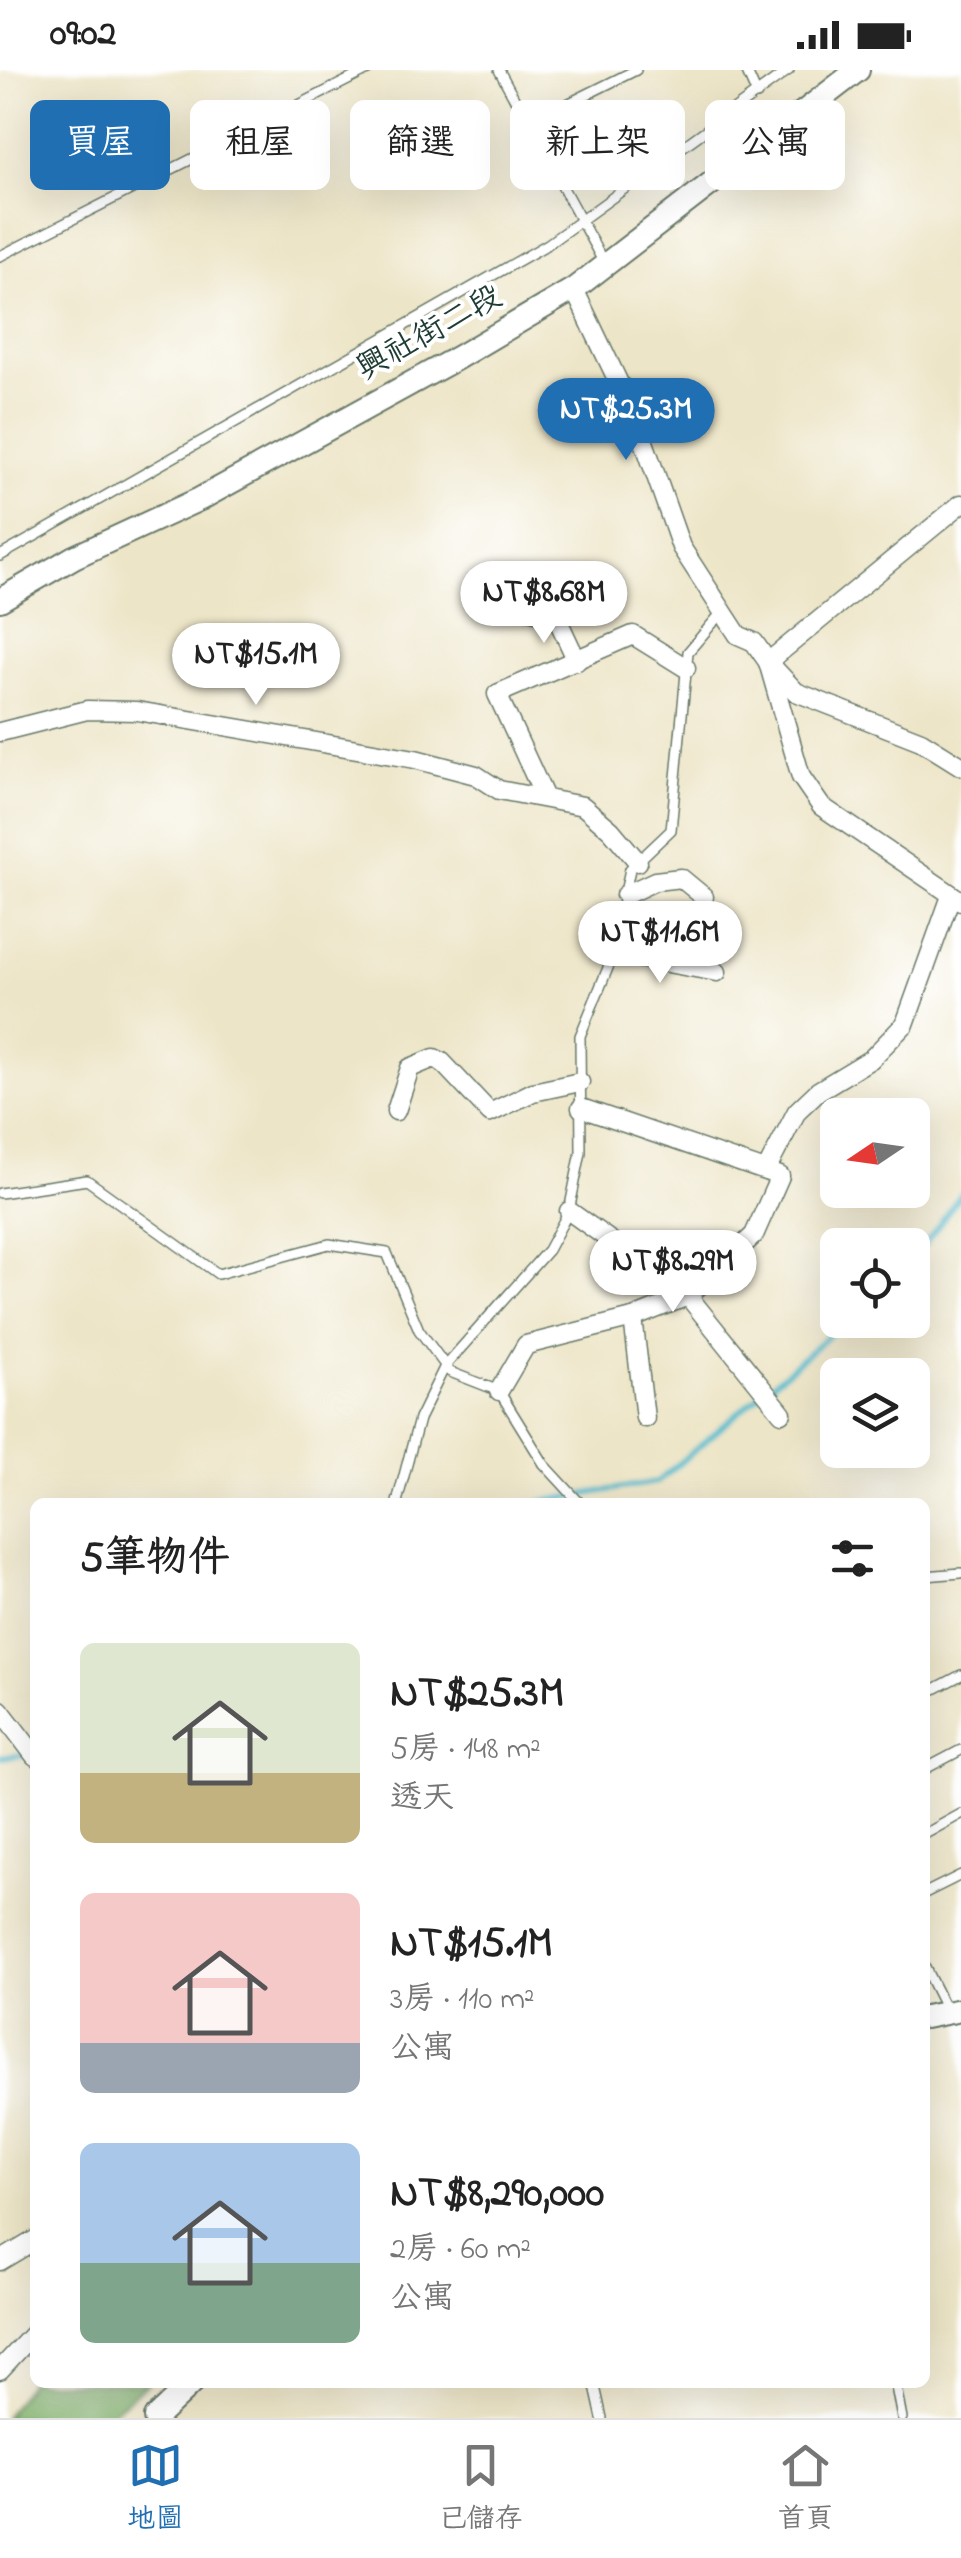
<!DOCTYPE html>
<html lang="zh-TW">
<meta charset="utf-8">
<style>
:root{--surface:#fff;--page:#f6f6f6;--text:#222;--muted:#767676;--line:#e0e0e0;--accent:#1f6fb2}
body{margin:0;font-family:"Indie Flower","LXGW WenKai TC",sans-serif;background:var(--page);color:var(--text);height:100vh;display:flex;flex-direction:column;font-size:38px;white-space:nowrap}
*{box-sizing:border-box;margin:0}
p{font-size:32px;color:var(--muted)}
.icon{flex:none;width:55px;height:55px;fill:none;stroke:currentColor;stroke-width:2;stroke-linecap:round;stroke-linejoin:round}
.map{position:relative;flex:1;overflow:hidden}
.panel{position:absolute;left:30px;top:1428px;width:900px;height:890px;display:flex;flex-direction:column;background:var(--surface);border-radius:15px;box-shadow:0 10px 40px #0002}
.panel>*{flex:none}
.banner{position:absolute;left:30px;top:30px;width:902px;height:90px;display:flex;gap:20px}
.needle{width:65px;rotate:257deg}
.fabs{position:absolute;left:820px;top:1028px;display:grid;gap:20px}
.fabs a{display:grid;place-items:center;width:110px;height:110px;border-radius:15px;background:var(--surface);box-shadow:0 10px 40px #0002;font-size:50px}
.price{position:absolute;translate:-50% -85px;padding:0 22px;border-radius:35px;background:#fff;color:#222;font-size:32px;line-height:65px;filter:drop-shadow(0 2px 5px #0008)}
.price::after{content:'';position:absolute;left:50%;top:60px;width:30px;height:22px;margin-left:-15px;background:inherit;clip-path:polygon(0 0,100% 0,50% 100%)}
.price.current{background:var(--accent);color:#fff}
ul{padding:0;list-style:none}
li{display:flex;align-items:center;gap:30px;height:250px;padding:0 50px}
li span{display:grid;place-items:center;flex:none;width:280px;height:200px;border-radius:15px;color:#555}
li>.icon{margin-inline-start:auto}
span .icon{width:120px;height:120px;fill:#fffc;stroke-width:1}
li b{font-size:42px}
h2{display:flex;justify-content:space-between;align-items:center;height:120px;padding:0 50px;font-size:42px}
.pill{padding:0 35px;border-radius:15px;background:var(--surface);box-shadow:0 10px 40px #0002;font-size:35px;line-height:90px}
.pill.current{background:var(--accent);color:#fff}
.status{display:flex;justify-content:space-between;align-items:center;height:70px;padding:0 50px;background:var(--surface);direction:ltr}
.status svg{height:28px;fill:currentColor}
.tabs{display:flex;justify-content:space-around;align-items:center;height:140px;border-top:2px solid var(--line);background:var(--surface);font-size:28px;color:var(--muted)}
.tabs a{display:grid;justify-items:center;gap:5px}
.tabs .current{color:var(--accent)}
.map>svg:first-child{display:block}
</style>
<div class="status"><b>09:02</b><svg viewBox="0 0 49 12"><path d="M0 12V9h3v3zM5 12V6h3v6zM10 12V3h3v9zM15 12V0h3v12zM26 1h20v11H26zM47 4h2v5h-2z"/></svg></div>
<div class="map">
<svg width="961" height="2348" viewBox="0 0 961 2348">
<rect width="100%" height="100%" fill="#fff"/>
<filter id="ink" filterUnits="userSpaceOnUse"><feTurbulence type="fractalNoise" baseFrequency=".01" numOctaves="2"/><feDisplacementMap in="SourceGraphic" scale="20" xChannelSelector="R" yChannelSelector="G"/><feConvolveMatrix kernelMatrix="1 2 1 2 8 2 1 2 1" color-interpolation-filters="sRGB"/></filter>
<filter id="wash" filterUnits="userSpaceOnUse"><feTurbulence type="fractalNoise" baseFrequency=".0048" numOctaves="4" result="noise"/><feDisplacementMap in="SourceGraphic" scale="40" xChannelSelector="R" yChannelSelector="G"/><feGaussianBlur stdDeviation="2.25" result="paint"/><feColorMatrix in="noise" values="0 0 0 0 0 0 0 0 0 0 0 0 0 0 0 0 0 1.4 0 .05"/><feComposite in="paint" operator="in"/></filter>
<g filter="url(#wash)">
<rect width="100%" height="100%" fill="#ede5c7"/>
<polygon fill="#81b16b" stroke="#507750" stroke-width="2.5" points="35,2304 35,2312 147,2313 104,2348 4,2348"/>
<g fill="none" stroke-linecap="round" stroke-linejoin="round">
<g stroke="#53bcd0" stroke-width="5">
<polyline points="912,1192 961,1124"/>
<polyline points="540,1432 657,1412 847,1250"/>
<polyline points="0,1687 27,1685"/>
</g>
</g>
</g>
<g filter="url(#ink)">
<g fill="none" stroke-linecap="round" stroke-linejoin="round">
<defs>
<g id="service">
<polyline points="499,0 605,195"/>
<polyline points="746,0 757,25"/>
<polyline points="527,54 636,0"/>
<polyline points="0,186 368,0"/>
<polyline points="0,486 548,174 789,0"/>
<polyline points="0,1123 87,1110 218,1204 329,1174 387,1183 419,1260 450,1302 499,1321 544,1394 579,1432"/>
<polyline points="397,1432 419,1349 445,1296 548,1180 569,1141 581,1082 580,966 610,893 630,799 671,760 688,582 723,541"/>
<polyline points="925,1506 961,1503"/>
<polyline points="925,1624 961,1605"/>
<polyline points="925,1699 961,1680"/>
<polyline points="925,1764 961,1744"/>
<polyline points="925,1823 961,1805"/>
<polyline points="925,1898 946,1940"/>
<polyline points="594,2312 602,2348"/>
<polyline points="895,2312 902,2348"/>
</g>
<g id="minor">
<polyline points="574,219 636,349 681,477 738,565 754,572 768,592 961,434"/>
<polyline points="527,540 556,546 577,591"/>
<polyline points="0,662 87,640 137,641 415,689 476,705 499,720 583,736 611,760 638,792"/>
<polyline points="961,696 921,671 796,622 768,592 801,707 821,736 961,831"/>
<polyline points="545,728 497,624 633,565 686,598"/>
<polyline points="625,825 655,811 681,808 704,827"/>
<polyline points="612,883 717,902"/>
<polyline points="396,1041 410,998 434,988 442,992 490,1043 533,1022 580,1012"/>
<polyline points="766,1101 797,1041 818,1021 871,989 905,954 951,826"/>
<polyline points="569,1141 688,1226 782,1343"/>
<polyline points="633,1248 645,1348"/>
<polyline points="499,1321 526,1275 633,1248 688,1226 754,1165 780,1106 581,1038"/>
<polyline points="0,1640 35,1686"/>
<polyline points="0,2191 35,2170"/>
<polyline points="0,2300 35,2262"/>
</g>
<g id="tertiary">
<polyline points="0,530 74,487 200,429 457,288 574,219 858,0"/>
<polyline points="925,1947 961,1940"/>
<polyline points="155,2348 193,2312"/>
</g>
</defs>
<use href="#service" stroke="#677867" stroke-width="12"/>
<use href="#minor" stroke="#677867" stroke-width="21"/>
<use href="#tertiary" stroke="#677867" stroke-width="26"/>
<use href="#service" stroke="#fff" stroke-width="9"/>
<use href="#minor" stroke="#fff" stroke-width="18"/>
<use href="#tertiary" stroke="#fff" stroke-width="22"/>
</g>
</g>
<g text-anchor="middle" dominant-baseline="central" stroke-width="8" stroke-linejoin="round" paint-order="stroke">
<g font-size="32" fill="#1f3d34" stroke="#fff">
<text transform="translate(430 264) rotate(-29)">興社街二段</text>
</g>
</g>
</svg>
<div class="fabs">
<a><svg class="needle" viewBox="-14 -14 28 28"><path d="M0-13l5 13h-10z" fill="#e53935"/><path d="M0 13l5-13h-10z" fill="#767676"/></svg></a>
<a><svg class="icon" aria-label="locate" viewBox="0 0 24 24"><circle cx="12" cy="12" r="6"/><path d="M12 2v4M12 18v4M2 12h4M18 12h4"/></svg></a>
<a><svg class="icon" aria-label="layers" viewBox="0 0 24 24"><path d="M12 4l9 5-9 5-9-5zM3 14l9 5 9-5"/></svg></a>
</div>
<b class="price current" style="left:626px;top:393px">NT$25.3M</b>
<b class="price" style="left:544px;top:576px">NT$8.68M</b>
<b class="price" style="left:256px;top:638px">NT$15.1M</b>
<b class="price" style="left:660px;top:916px">NT$11.6M</b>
<b class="price" style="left:673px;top:1245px">NT$8.29M</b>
<div class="banner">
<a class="pill current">買屋</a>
<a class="pill">租屋</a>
<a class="pill">篩選</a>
<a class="pill">新上架</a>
<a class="pill">公寓</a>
</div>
<section class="panel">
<h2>5筆物件<svg class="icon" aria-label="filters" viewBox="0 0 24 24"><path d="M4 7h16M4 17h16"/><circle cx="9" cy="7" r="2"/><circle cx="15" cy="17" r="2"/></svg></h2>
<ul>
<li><span style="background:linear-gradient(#dfe7d0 65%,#c2b280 0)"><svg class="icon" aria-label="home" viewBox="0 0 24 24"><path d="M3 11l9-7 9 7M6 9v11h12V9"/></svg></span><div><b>NT$25.3M</b><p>5房 · 148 m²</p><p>透天</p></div></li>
<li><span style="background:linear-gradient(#f6c9c9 75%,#9aa5b1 0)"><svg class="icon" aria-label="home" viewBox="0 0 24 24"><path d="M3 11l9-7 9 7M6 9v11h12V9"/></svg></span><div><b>NT$15.1M</b><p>3房 · 110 m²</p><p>公寓</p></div></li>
<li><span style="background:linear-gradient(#a9c7e8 60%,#7fa58c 0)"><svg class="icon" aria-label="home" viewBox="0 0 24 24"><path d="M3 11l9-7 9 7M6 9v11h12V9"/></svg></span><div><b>NT$8,290,000</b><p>2房 · 60 m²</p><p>公寓</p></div></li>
</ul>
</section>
</div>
<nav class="tabs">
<a class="current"><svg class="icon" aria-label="map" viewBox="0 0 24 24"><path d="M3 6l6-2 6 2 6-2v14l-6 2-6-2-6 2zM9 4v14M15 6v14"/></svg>地圖</a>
<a><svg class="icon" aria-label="saved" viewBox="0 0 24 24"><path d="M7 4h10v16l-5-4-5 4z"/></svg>已儲存</a>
<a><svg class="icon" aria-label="home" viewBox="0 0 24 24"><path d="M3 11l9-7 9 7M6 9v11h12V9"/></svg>首頁</a>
</nav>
